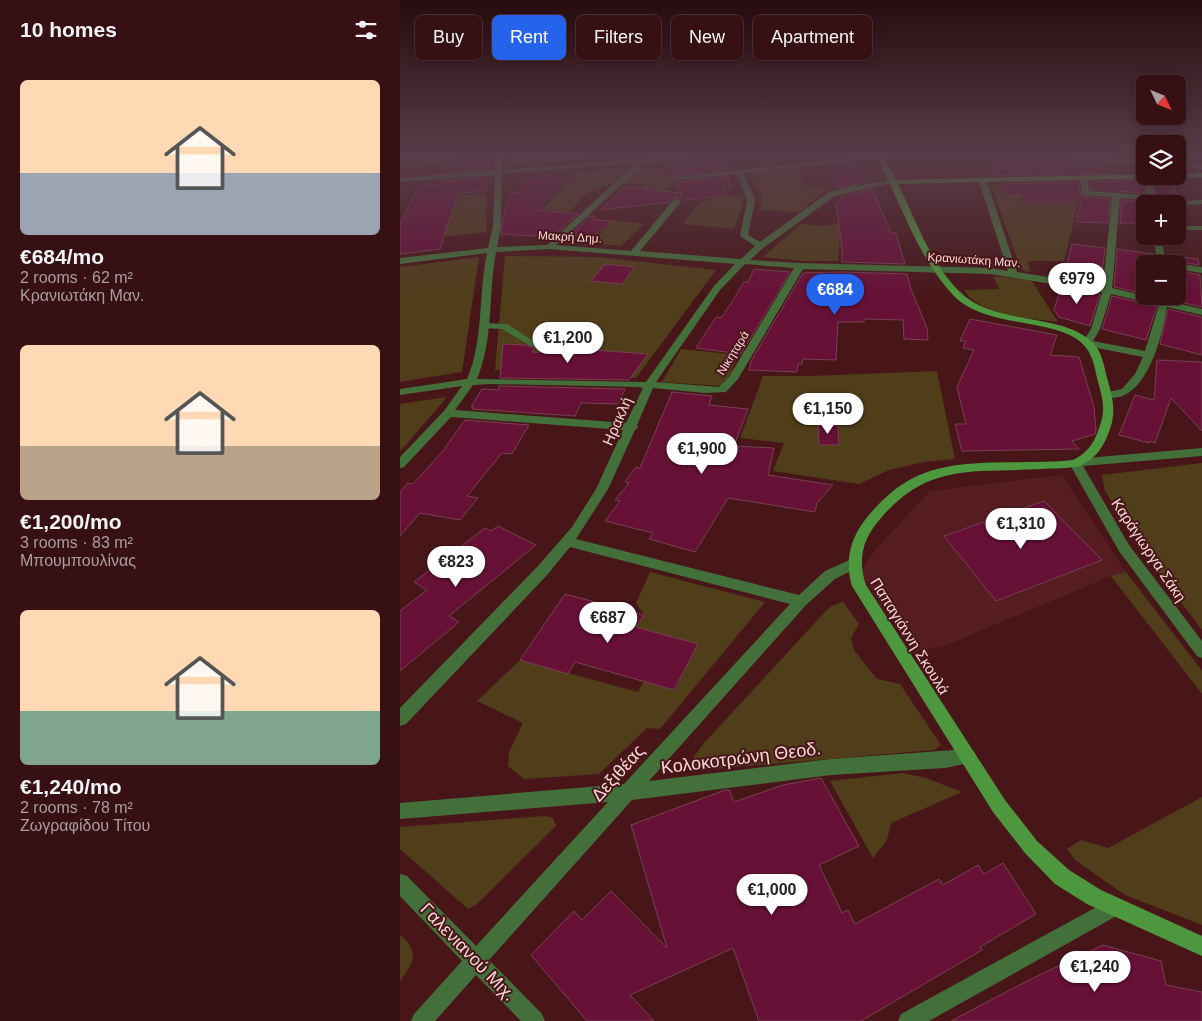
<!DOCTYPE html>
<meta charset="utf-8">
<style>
:root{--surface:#361013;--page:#3d191c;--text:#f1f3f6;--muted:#aa9da0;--line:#503033;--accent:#2563eb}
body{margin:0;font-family:Helvetica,sans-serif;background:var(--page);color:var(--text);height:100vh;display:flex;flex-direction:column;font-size:19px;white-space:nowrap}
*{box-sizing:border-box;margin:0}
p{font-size:16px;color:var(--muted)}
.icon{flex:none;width:28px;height:28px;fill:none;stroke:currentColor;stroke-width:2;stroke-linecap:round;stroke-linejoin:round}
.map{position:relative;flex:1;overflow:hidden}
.side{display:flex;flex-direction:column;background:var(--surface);width:400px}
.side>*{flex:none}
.hud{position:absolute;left:15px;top:15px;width:475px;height:45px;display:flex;gap:10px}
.needle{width:32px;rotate:133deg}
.tools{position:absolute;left:736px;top:75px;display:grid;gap:10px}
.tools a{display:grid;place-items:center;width:50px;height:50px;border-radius:8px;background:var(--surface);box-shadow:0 2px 12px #0003,0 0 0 1px var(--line);font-size:25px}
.price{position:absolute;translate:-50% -42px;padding:0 11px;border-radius:18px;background:#fff;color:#222;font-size:16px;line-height:32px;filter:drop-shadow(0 1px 2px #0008)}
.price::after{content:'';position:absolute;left:50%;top:30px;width:15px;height:11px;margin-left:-8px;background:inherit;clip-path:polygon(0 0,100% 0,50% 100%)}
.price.active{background:var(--accent);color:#fff}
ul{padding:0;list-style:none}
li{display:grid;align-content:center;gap:10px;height:265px;padding:0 20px}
li span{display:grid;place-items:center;height:155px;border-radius:8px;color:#555}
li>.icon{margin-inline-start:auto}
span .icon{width:90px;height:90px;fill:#fffc;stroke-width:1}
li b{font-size:21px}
h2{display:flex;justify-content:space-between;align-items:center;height:60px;padding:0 20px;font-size:21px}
.tag{padding:0 18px;border-radius:8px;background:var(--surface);box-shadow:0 2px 12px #0003,0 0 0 1px var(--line);font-size:18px;line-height:45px}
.tag.active{background:var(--accent);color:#fff}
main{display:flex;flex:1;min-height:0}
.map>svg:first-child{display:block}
</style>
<main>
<section class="side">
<h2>10 homes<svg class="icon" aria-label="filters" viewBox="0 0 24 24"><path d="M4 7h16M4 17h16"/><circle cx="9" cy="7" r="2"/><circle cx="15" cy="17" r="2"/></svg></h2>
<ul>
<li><span style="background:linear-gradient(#ffd9b3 60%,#9aa5b1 0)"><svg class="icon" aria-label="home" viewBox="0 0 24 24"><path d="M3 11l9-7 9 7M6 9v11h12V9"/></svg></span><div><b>€684/mo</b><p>2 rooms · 62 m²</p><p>Κρανιωτάκη Μαν.</p></div></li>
<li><span style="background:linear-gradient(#ffd9b3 65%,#b9a48a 0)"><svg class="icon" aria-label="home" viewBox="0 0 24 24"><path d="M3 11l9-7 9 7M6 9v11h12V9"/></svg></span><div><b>€1,200/mo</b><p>3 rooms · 83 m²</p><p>Μπουμπουλίνας</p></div></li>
<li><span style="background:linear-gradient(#ffd9b3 65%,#7fa58c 0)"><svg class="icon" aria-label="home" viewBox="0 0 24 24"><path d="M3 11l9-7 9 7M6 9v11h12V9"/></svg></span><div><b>€1,240/mo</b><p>2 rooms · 78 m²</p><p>Ζωγραφίδου Τίτου</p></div></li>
</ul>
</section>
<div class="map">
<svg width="802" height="1021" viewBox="0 0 802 1021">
<rect width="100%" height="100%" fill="#481619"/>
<polygon fill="#561e21" points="662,475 726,572 711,576 549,644 514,653 460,573 475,550 530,491"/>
<g fill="#503d1a">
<polygon points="0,154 92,154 60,158 58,163 0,168"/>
<polygon points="110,154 256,154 256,155 109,166"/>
<polygon points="245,167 253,167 277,180 248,203 229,200 246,184 223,184 238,170"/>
<polygon points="229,168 207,187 201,187 184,195 169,213 143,209 176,172"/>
<path d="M 396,168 L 405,186 L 428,188 L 400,212 L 359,210 C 367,188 357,190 349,175 L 353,172 Z"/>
<polygon points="600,184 605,195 620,195 624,203 678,203 664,261 628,261 630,272 624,271 619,264 591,185"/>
<polygon points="86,193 87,232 0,241 0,233 49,219 60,195"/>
<path d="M 343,196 L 342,208 L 334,229 L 283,224 C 305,193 308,198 343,196 Z"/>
<polygon points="213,220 244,224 221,246 190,243"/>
<polygon points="401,224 423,226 438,224 440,236 438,261 404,261 363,257"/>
<polygon points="105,256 198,257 316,270 236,378 95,370"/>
<polygon points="79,257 62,372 0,382 0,267"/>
<path d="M 593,276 L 631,280 L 658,322 C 628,318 583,318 564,290 L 599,289 Z"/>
<polygon points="281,349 338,355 328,380 320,386 262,382"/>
<polygon points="537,371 555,459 524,462 489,470 459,484 373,471 384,443 340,438 363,376 411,376"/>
<polygon points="47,397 5,446 0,451 0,404"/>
<polygon points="802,463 802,630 752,564 705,491 702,475"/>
<polygon points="250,572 365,602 260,729 247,728 199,774 124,779 108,766 109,752 123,723 77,701 120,660 238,692 244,681 275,690 297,644 236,627 244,615 236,603"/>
<polygon points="726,572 802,671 802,694 711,576"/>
<polygon points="443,602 459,624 451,638 454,650 477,679 500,684 541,745 534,750 522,751 290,771 285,768 305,742 423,614 431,606"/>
<polygon points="502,773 526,778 562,792 491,823 487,840 473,858 430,781"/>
<polygon points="802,797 802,925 725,895 675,860 667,849 681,840 708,848"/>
<polygon points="145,816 153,818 156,826 76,905 68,909 0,849 0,827"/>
<path d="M 0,935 C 20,952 14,962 0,981 Z"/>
</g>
<g fill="#681137" stroke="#774253">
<polygon points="86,158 89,159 88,169 44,172 45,165 60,164 61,160"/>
<polygon points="590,158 632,159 719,165 717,173 598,176"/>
<polygon points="325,160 327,170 276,175 274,179 278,182 328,177 330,187 322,188 327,195 286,200 266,167"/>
<polygon points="453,163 468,182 437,188 427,166"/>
<polygon points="87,177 86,191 58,193 40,249 0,254 0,224 18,186 41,185 42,181"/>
<polygon points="155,177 155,178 167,178 138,210 178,214 153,237 101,234 103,217 111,193 119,193 123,179"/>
<polygon points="743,180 745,193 691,189 690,182"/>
<polygon points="754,180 773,180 778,200 771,200 766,204 758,204"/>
<polygon points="678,182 681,196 710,199 708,223 676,222 681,202 626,202 622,195 608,195 602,184"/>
<polygon points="224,187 281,193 281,199 274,197 269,202 200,210"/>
<polygon points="472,189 491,233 496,233 505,264 442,262 442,249 436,204 442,200 441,197"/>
<polygon points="722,200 746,202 745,223 720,223"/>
<polygon points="190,216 194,216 194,220 211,221 190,240 166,239"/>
<polygon points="672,244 705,248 701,284 664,278"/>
<polygon points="717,249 754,254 756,264 745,264 745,294 714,287"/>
<polygon points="766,255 798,259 799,265 778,262 768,264"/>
<polygon points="205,264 235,267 222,284 191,281"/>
<polygon points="354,269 390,272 341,354 296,348 316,317 321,318 330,305 344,282 348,282"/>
<polygon points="778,271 800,275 802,307 770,300 770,296 778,296"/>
<polygon points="441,272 507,274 511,289 527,328 528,340 504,339 503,320 464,319 464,322 438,322 436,360 403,359 402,364 398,364 397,372 349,370 351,361 403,273"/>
<polygon points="661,287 700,294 690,326 659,317 654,310"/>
<polygon points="712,296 757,306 746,340 702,329"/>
<polygon points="768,309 802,317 802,355 760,344"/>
<polygon points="570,319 657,335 650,355 679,357 694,407 696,430 695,434 672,441 679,449 562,451 555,424 566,424 557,387 574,350 563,348 566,341 560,341"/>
<polygon points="103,344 126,345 134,348 132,352 178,354 181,349 248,354 229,380 100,378"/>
<polygon points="757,360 802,362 802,431 771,398 755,443 749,441 749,443 719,435 735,395 754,400"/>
<polygon points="99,386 225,389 218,404 181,403 175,416 72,409 74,407 71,407 82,389 99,390"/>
<polygon points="272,392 312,396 309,405 348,409 334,446 374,448 368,475 433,485 417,503 415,512 328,498 295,552 249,539 253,533 205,521 220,501 215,500 229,483 225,482 236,467 240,468"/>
<polygon points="65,420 129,425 112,454 102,453 67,496 78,498 60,520 20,513 0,536 0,492 8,483 13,484 43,451"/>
<polygon points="418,425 438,425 439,445 419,445"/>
<polygon points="644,501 702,560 596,601 544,536"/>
<polygon points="98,526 136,545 49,616 59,622 0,671 0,611 27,590 14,582 85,528 91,531"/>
<polygon points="165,594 244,615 236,627 298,644 274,690 175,662 168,674 120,660"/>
<polygon points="421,778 459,846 419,865 442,913 448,910 455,924 539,879 543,885 578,865 584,874 603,863 636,914 580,947 582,950 461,1021 359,1021 333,948 230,995 254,1021 187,1021 131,955 174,911 182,920 211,891 267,948 231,825 325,790 329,790 334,802 383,785"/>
<polygon points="703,945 761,961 766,985 802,992 802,1021 551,1021 629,980"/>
</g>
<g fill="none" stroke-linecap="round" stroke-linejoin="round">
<polygon fill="#43703a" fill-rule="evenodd" points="83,323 107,324 138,344 137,346 131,346 102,329 80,328 80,324"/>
<g fill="#43703a" fill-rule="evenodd">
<path d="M 96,154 L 102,154 L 102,170 L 302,154 L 333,154 L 330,156 L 245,163 L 156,245 L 231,251 L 274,199 L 277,199 L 281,201 L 280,203 L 240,251 L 341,259 L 355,246 L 340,236 L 347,200 L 337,174 L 278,180 L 276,179 L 276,177 L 480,155 L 483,157 L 482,158 L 344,173 L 355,200 L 348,235 L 360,242 L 429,192 L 448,187 L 492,180 L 496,182 L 435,196 L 363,248 L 350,260 L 400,263 L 590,268 L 608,271 L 578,179 L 582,177 L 586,179 L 617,272 L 703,286 L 712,197 L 682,195 L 680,179 L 684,177 L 688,179 L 689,191 L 747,195 L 744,176 L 752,176 L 756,204 L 748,204 L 748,200 L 720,198 L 712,288 L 759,299 L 760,296 L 768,296 L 768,301 L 802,309 L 802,315 L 767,307 C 762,337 746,407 703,397 L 702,395 L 703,393 L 722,389 L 735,374 L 743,357 L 687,346 L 682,343 L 691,329 L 702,292 L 590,274 L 403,269 L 338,379 L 326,392 L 305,393 L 253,388 L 237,425 L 238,427 L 235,430 L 208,489 L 176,539 L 399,595 L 425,571 L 454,558 L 459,559 L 461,563 L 459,567 L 435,579 L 406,605 L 249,781 L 431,759 L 568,749 L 574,752 L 576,757 L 574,762 L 545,768 L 431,775 L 232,800 L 89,960 L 142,1014 L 145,1021 L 121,1021 L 76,975 L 35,1021 L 11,1021 L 14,1014 L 62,961 L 0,896 L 0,874 L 7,876 L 76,946 L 208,802 L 0,819 L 0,803 L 224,784 L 390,604 L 170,547 L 148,574 L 6,724 L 0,726 L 0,708 L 138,566 L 172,527 L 196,489 L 223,430 L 51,417 L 4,467 L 0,468 L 0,457 L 44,411 L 62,386 L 0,395 L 0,389 L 67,379 C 84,340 78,295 87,253 L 0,264 L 0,258 L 88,248 L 93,226 L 95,175 L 0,182 L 0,178 L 95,170 ZM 236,163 L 147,245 L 97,247 L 101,226 L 102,174 ZM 149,249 L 335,264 L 314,286 L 246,382 L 77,379 C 94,339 88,294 96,252 ZM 345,264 L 394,268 L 329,377 L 319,387 L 256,382 L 320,290 ZM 711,294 L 759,305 L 745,351 L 693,341 L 700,329 ZM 91,384 L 238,387 L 243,388 L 226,423 L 55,410 L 73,385 Z"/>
<polygon points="620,154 653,154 745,161 745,165 623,156"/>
<polygon points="778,163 802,165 802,169 778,167"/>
<polygon points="802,200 802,204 778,206 778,204 768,204 772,202"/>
<rect x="778" y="226" width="24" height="4"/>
<polygon points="753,236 761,236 766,264 758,264"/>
<polygon points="778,264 802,267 802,273 778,269"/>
<polygon points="802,448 802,456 683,466 729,545 802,641 802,658 797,656 719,551 669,463 675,459"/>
<polygon points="713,898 720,900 722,907 720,914 529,1021 498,1021 501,1014"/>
</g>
<g fill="#4d983e" fill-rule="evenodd">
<path d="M 475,154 L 481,154 L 496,180 L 745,174 L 745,176 L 772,176 L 769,178 L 498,184 C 516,220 530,263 560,292 C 596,327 661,311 693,343 C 702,352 704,366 707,378 C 712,395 716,409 711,426 C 705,444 698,458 679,466 C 667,469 654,468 641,469 C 575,473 528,462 481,518 C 463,538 457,559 466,585 L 605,800 L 637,841 L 669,870 L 701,890 L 802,936 L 802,956 L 687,904 L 655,884 L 625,853 L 593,812 L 452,586 C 444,559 451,537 468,516 C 481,501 496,486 515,477 C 561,455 623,466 673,460 C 690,452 696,439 701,422 C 706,407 701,393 697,378 C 695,369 693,357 687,349 C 664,316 587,331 553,295 C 516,255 500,200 475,154 Z"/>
<polygon points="802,173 802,177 778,178 775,176 778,176 778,174"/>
</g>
</g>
<linearGradient id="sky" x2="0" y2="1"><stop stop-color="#280c0e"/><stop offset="0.52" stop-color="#583c49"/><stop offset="1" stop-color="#583c49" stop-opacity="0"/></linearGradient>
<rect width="802" height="297" fill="url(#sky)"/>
<g text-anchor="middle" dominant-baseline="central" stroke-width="4" stroke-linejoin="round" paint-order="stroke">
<g font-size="12" fill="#f9d7d6" stroke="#481619">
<text transform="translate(170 237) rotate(3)">Μακρή Δημ.</text>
<text transform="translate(574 260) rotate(4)">Κρανιωτάκη Μαν.</text>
<text transform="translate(333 353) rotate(-58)">Νικηταρά</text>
</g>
<g font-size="15" fill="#f9d7d6" stroke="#481619">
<text transform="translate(217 421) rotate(-66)">Ηρακλή</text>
<text transform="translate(749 550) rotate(56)">Καράγιωργα Σάκη</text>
<text transform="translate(510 636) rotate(58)">Παπαγιάννη Σκουλά</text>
</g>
<g font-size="18" fill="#f9d7d6" stroke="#481619">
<text transform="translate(341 758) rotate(-7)">Κολοκοτρώνη Θεοδ.</text>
<text transform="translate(218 773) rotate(-48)">Δεξιθέας</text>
<text transform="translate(68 952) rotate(46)">Γαλενιανού Μιχ.</text>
</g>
</g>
</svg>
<div class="tools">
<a><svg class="needle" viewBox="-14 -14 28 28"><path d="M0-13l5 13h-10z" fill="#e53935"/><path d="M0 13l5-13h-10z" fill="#aa9da0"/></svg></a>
<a><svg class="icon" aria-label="layers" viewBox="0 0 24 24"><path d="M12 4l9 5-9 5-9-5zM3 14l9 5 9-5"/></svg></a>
<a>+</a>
<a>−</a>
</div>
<b class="price" style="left:677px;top:305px">€979</b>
<b class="price active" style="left:435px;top:316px">€684</b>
<b class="price" style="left:168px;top:364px">€1,200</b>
<b class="price" style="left:428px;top:435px">€1,150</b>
<b class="price" style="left:302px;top:475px">€1,900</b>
<b class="price" style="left:621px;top:550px">€1,310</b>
<b class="price" style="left:56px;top:588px">€823</b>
<b class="price" style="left:208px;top:644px">€687</b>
<b class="price" style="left:372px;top:916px">€1,000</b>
<b class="price" style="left:695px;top:993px">€1,240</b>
<div class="hud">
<a class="tag">Buy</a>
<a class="tag active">Rent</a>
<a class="tag">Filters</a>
<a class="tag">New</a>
<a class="tag">Apartment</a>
</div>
</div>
</main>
